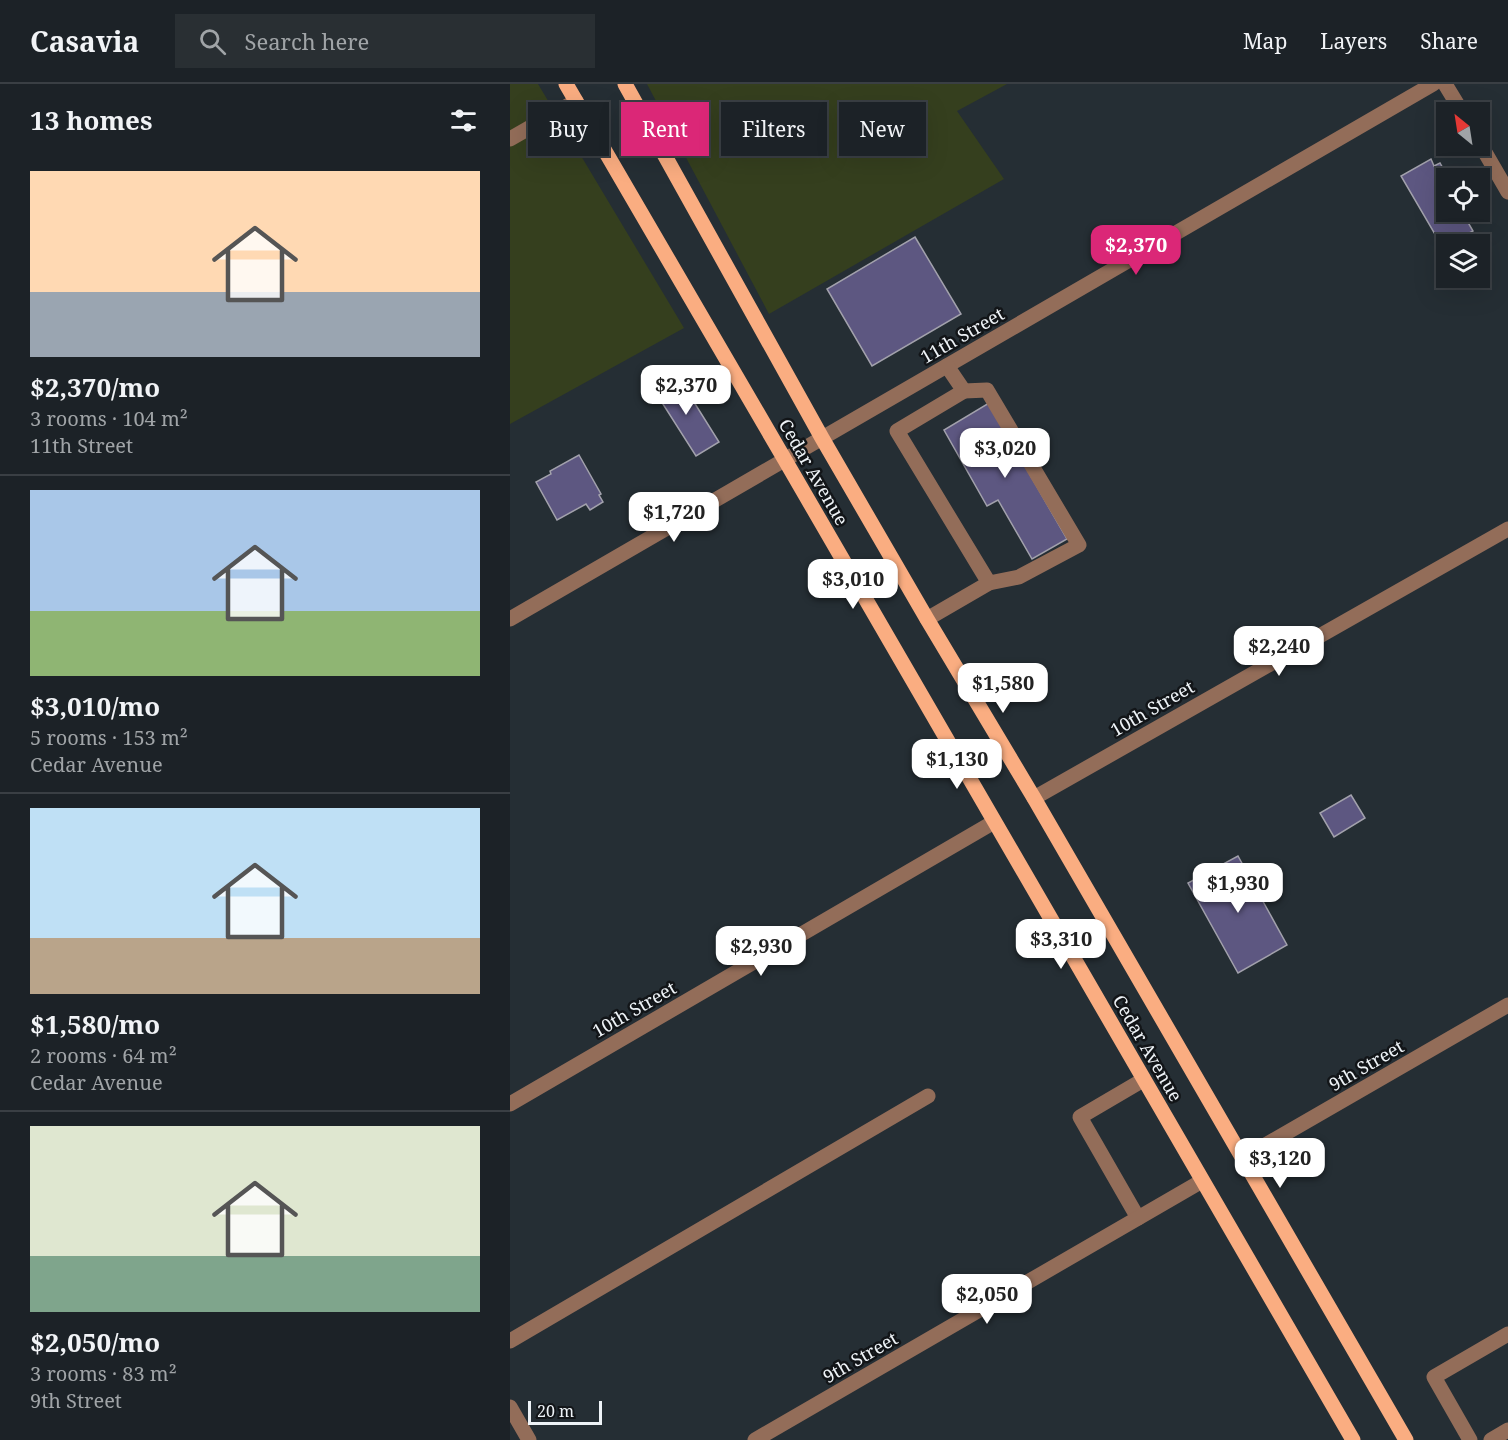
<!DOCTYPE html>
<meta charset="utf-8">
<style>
:root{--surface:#1c2227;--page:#292f33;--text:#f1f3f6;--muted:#a0a4a7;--line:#3a3f44;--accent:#db2777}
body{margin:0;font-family:"Noto Serif",serif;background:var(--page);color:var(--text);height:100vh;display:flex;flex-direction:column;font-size:22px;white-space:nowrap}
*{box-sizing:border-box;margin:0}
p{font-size:20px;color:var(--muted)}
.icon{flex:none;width:33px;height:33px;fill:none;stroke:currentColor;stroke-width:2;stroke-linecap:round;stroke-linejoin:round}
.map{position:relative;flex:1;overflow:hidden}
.drawer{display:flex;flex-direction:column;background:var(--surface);width:510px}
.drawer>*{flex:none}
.top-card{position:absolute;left:18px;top:18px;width:570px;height:54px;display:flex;gap:12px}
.needle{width:39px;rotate:330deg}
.controls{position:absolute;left:926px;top:18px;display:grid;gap:12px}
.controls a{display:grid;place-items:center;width:54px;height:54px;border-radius:0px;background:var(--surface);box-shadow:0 6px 24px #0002,0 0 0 2px var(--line);font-size:30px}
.scale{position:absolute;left:18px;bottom:15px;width:74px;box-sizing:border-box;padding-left:6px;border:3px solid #eef3f7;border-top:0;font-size:16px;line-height:21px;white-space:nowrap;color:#eef3f7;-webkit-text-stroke:4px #121518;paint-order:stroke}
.price{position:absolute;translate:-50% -51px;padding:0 14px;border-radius:12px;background:#fff;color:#222;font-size:20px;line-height:39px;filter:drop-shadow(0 2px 3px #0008)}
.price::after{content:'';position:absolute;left:50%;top:36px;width:18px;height:14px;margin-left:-9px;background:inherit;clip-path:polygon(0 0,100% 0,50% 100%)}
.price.active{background:var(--accent);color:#fff}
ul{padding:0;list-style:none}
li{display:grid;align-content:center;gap:12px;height:318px;padding:0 30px}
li+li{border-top:2px solid var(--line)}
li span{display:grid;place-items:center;height:186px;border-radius:0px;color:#555}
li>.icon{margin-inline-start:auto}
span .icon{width:108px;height:108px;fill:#fffc;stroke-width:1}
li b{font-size:26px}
h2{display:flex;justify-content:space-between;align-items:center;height:72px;padding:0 30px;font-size:26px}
.tag{padding:0 21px;border-radius:0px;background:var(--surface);box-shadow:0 6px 24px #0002,0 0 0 2px var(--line);font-size:21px;line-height:54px}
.tag.active{background:var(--accent);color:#fff}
header{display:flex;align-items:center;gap:36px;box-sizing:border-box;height:84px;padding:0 30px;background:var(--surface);border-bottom:2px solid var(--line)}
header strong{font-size:28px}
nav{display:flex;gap:33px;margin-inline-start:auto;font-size:21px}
.search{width:420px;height:54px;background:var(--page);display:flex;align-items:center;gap:15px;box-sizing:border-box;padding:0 21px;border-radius:0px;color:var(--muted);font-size:22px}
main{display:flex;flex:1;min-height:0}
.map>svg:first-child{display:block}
</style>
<header>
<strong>Casavia</strong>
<div class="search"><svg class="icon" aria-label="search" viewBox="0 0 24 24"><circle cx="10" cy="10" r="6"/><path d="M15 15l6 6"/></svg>Search here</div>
<nav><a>Map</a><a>Layers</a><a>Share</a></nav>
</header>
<main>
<section class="drawer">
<h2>13 homes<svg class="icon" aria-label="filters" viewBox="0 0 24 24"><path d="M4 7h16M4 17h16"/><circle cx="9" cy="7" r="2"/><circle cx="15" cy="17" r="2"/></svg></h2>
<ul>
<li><span style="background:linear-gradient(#ffd9b3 65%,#9aa5b1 0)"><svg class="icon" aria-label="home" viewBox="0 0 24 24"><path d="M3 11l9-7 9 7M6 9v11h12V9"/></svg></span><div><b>$2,370/mo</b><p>3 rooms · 104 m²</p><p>11th Street</p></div></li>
<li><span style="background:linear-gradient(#a9c7e8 65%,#8fb573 0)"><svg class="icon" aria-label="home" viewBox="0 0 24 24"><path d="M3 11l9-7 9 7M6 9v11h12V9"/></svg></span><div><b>$3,010/mo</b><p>5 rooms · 153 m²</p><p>Cedar Avenue</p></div></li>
<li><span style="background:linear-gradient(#bfe0f5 70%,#b9a48a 0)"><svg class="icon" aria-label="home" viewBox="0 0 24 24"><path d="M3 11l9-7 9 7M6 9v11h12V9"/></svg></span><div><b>$1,580/mo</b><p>2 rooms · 64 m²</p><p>Cedar Avenue</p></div></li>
<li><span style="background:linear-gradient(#dfe7d0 70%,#7fa58c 0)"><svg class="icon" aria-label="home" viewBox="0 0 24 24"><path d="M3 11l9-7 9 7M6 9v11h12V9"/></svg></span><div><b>$2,050/mo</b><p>3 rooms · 83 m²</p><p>9th Street</p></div></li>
</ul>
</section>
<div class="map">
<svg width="998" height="1356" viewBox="0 0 998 1356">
<rect width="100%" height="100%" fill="#252e34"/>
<g fill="#353f1e">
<polygon points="0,0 28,0 174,244 0,340"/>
<polygon points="137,0 497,0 447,27 494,95 259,230"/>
</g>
<g fill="#5d5781" stroke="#a2a1ac" stroke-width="1.5">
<polygon points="921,75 924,82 930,79 935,88 931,91 936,100 936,128 952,128 963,147 939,160 936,160 936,162 933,164 891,92"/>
<polygon points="405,153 451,230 362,282 317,205"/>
<polygon points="167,291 209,358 186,372 144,306"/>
<polygon points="479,319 557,455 522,475 488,416 477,422 434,346"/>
<polygon points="69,371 91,410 89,411 93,418 80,426 76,420 47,436 26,398 41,390 40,387"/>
<polygon points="841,711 855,734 824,753 810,729"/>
<polygon points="728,772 777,861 728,889 678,799"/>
</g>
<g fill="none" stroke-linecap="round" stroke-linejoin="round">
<g stroke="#936d59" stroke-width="15">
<polyline points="935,0 952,28"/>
<polyline points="0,55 66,17"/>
<polyline points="969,58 998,108"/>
<polyline points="454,307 477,306 569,461 509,493 479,499"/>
<polyline points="0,535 923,0"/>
<polyline points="417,535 479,499 387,347 454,307 437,282"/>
<polyline points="524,714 998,445"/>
<polyline points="0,1020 484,738"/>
<polyline points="733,1074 998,921"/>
<polyline points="628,1134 570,1033 633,996"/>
<polyline points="0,1257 418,1012"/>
<polyline points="0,1323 19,1356"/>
<polyline points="245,1356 692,1097"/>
<polyline points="960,1356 924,1293 998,1250"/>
<polyline points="981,1356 998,1346"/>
</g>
<g stroke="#faad81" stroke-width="15">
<polyline points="56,0 275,376 843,1356"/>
<polyline points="115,0 312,354 417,535 524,714 896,1356"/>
</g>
</g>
<g text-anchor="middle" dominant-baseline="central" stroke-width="5" stroke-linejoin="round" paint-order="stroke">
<g font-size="18" fill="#eef3f7" stroke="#121518">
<text transform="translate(452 251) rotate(-30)">11th Street</text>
<text transform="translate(304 388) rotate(60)">Cedar Avenue</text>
<text transform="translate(642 624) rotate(-30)">10th Street</text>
<text transform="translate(124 925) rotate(-30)">10th Street</text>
<text transform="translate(638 964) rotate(60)">Cedar Avenue</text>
<text transform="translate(856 981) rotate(-30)">9th Street</text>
<text transform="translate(350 1273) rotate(-30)">9th Street</text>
</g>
</g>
</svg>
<div class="controls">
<a><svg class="needle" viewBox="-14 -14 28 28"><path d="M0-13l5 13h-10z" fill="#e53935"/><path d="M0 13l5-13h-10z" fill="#a0a4a7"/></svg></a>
<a><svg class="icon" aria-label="locate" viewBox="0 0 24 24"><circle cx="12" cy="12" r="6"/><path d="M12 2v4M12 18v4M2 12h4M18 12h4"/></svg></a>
<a><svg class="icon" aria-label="layers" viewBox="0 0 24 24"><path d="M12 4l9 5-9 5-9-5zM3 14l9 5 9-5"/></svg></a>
</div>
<div class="scale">20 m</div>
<b class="price active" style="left:626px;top:192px">$2,370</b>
<b class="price" style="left:176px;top:332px">$2,370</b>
<b class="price" style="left:495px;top:395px">$3,020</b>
<b class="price" style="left:164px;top:459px">$1,720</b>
<b class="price" style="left:343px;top:526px">$3,010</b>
<b class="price" style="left:769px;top:593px">$2,240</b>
<b class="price" style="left:493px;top:630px">$1,580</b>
<b class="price" style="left:447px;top:706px">$1,130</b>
<b class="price" style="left:728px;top:830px">$1,930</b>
<b class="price" style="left:551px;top:886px">$3,310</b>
<b class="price" style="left:251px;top:893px">$2,930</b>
<b class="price" style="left:770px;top:1105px">$3,120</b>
<b class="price" style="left:477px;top:1241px">$2,050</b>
<div class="top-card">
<a class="tag">Buy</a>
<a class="tag active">Rent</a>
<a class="tag">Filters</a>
<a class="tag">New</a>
</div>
</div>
</main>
